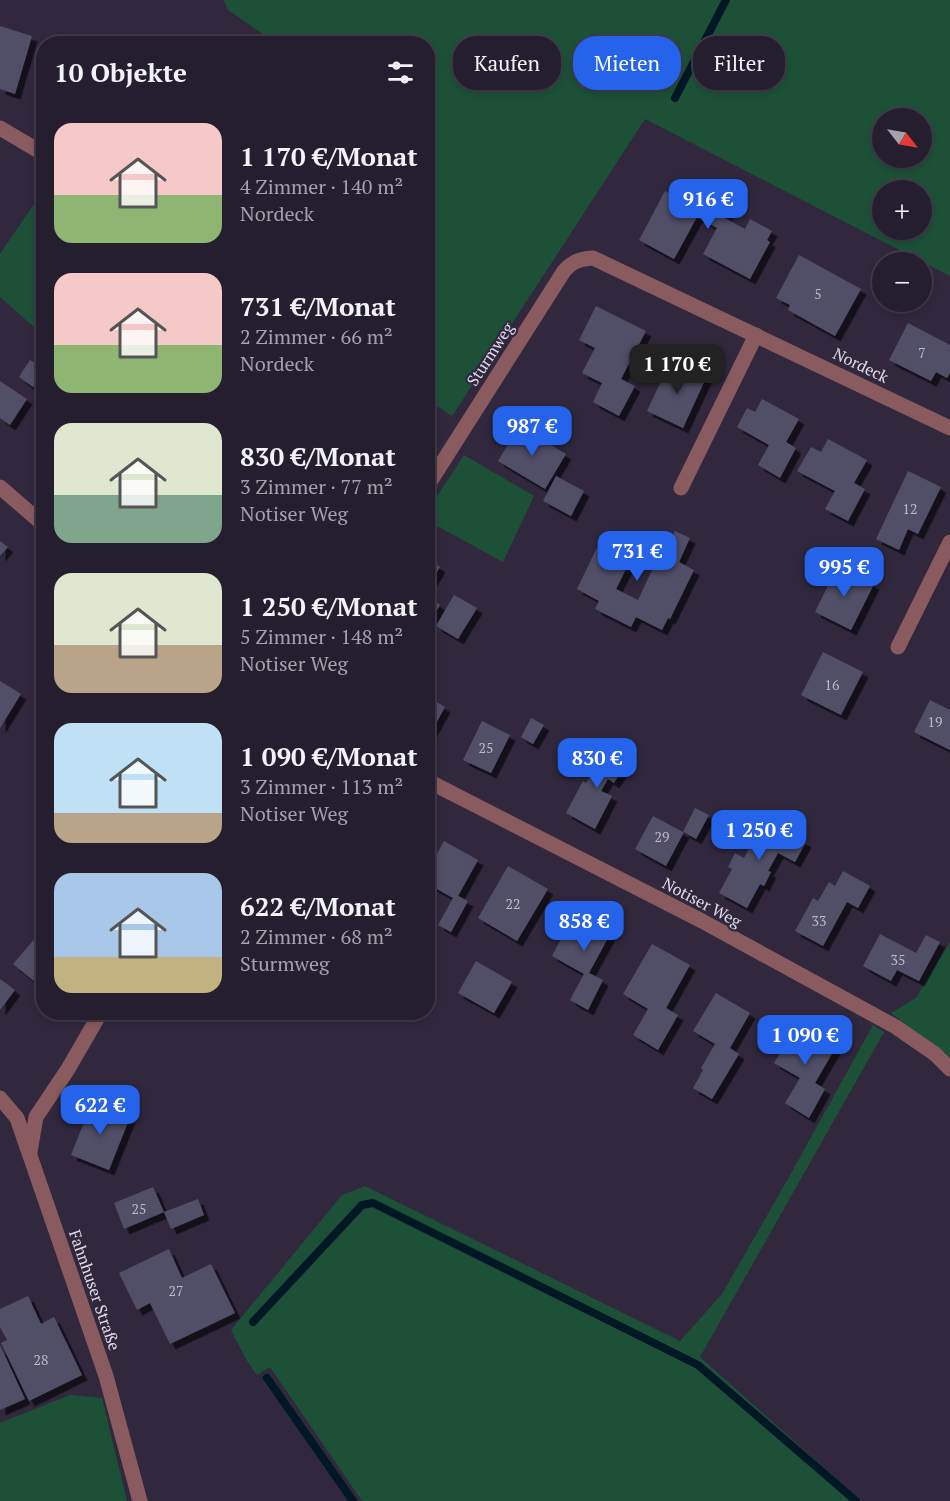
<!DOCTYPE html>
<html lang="de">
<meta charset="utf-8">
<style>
:root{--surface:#251e2e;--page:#2d2736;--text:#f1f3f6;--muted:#a3a2aa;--line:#423c4a;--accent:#2563eb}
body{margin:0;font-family:"PT Serif",serif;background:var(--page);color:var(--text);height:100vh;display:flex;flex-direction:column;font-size:22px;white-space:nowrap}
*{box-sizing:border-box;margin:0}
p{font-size:20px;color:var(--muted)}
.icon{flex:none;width:33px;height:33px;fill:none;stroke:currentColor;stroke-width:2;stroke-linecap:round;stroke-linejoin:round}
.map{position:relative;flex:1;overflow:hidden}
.panel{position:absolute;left:36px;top:36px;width:399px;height:984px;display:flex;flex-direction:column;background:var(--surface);border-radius:24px;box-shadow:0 3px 9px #0003,0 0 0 2px var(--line)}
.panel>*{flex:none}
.top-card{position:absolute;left:453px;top:36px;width:406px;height:54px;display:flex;gap:12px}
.needle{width:39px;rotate:121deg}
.tools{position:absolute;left:872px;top:108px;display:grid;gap:12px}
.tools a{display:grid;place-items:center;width:60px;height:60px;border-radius:50%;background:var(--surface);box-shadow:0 3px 9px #0003,0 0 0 2px var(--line);font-size:30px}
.price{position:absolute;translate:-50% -51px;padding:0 14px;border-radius:12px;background:var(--accent);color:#fff;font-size:20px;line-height:39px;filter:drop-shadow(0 2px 3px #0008)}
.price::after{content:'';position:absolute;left:50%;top:36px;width:18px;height:14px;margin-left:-9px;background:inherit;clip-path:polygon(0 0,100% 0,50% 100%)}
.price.current{background:#222;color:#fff}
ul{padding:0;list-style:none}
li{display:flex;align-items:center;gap:18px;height:150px;padding:0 18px}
li span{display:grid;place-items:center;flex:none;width:168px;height:120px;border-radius:18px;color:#555}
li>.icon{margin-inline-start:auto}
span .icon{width:72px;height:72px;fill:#fffc;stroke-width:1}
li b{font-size:26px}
h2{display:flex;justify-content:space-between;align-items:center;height:72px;padding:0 18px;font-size:26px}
.chip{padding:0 21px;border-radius:24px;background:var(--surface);box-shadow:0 3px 9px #0003,0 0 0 2px var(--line);font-size:21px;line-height:54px}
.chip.current{background:var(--accent);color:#fff}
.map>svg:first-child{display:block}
</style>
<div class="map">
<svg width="950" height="1501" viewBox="0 0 950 1501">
<defs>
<filter id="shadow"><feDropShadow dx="5.5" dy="5.5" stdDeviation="0" flood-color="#0009"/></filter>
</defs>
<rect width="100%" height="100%" fill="#31283e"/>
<g fill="#1c5138" fill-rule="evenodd">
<path d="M 224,0 L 950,0 L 950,276 L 645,119 L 452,416 L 428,400 L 428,44 L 276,43 L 228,10 ZM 882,118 L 921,118 L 921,158 L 882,158 ZM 882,190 L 921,190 L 921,230 L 882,230 Z"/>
<polygon points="43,191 43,335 0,297 0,254"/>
<polygon points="464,455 534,496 503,562 428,521 428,510"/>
<polygon points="950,942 950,1061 940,1051 891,1013 916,998"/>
<polygon points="873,1025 884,1032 700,1357 861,1501 362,1501 270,1367 257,1375 247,1361 231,1330 342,1195 365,1186 680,1341 722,1294 789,1177"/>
<polygon points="70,1395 102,1398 127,1501 0,1501 0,1423"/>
</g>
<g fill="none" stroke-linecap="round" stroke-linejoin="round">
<g stroke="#001726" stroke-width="8">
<polyline points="675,98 726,0"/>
<polyline points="253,1322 362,1205 373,1203 698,1365 856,1501"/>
<polyline points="267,1378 353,1501"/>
</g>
</g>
<g fill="#514f67" filter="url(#shadow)">
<polygon points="0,26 32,36 15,94 0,89"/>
<polygon points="709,182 736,197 725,218 745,229 750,219 772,231 767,240 770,242 750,279 703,254 717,228 697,217 674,259 639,240 665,191 696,207"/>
<polygon points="799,255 861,289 835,336 788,310 790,305 776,298"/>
<polygon points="596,306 646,331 621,379 635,386 619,416 593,402 602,383 582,373 595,348 579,340"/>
<polygon points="908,323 950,345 950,373 947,378 936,372 931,381 889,360"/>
<polygon points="30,360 44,368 44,371 33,387 19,377"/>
<polygon points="670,362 706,378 683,428 647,411"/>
<polygon points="0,381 27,399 10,425 0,418"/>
<polygon points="762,399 799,419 786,442 796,448 780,478 758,465 769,445 737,427 747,408 755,412"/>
<polygon points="519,426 566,454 545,489 498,461"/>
<polygon points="828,439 867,460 854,483 865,489 848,521 825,509 835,491 797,471 811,447 821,452"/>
<polygon points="908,471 941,487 918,534 908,529 899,550 876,539"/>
<polygon points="556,476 584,491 571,516 543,501"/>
<polygon points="675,531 690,538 679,562 694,570 670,619 668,618 662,630 636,617 631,627 595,609 599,601 577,589 604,533 636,549 616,589 638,600 660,553 663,555"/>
<polygon points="0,541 8,547 0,556"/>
<polygon points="428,559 440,567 428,587"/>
<polygon points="837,567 874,584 851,630 815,612"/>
<polygon points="454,595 477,608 458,639 436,626"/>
<polygon points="428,597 440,605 428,624"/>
<polygon points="823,652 863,672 841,715 801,695"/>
<polygon points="0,681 21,694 0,728"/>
<polygon points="428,697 445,707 428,738"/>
<polygon points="930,700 950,710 950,750 914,732"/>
<polygon points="531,718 544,725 533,744 521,737"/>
<polygon points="482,721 510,735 491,773 463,760"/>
<polygon points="608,745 629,758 614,783 608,779 601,791 612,796 595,829 566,813 583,781 586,783"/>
<polygon points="695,808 709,815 696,839 684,832 666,866 635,849 653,816 683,832"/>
<polygon points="749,818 768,828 771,823 806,842 795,862 778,853 768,871 771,872 764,886 760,884 747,908 719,893 732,869 728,867 735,853 744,858 753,841 758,843 761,839 742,829"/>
<polygon points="444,841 478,860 458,896 468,901 451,932 438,925 453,898 428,884 428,871"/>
<polygon points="508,866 548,889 517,941 478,918"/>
<polygon points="843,871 870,886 858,908 847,902 823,946 795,931 813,898 818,901 829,882 835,886"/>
<polygon points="578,907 614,927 589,973 603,980 588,1010 570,1000 584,974 552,956"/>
<polygon points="44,928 44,989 13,964"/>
<polygon points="880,934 916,953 926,935 940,942 919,981 897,970 891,981 863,966"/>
<polygon points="652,944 690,965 666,1008 678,1015 658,1050 633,1035 648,1009 623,994"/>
<polygon points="476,961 512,982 494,1013 458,993"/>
<polygon points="0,979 15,990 0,1010"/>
<polygon points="716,993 750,1013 730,1048 739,1054 712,1099 693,1088 703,1070 701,1068 715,1044 693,1031"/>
<polygon points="798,1022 837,1045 815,1083 825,1089 809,1118 785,1103 800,1078 774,1063"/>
<polygon points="92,1102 130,1117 109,1170 71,1155"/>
<polygon points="153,1187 164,1212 198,1199 204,1215 171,1229 164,1212 124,1229 114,1203"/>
<polygon points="169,1249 182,1278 211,1264 235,1313 170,1344 150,1303 137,1310 119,1273"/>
<polygon points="28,1296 41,1324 54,1317 82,1375 29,1401 1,1343 7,1340 0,1327 0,1309"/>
<polygon points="0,1345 25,1399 0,1410"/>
</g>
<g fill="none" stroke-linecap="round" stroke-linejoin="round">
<g stroke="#895b5e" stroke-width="15">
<polyline points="0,128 44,154"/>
<path d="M 428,485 L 564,271 C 573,261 580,259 593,258 L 950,428"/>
<polyline points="0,487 44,525"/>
<polyline points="681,488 756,335"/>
<polyline points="898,647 950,542"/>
<polyline points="428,781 702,921 896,1027 935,1054 950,1069"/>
<polyline points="0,1098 17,1118 106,1376 140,1501"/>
<polyline points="30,1152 36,1117 68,1069 101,1012"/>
</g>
</g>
<g text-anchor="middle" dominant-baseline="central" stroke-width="4.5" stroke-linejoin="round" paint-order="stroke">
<g font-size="14" fill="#bcb8c8">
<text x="818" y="293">5</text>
<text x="922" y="352">7</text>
<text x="910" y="508">12</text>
<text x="832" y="684">16</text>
<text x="935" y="721">19</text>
<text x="486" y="747">25</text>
<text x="662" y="836">29</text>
<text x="513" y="903">22</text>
<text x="819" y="920">33</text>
<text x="898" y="959">35</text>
<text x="139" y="1208">25</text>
<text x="176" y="1290">27</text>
<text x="41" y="1359">28</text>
</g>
<g font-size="16" fill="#e0dbe9" stroke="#31283e">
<text transform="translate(490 354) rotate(-57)">Sturmweg</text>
<text transform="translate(861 365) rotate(26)">Nordeck</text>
<text transform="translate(702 902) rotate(28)">Notiser Weg</text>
<text transform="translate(95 1290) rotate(71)">Fahnhuser Straße</text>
</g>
</g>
</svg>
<div class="tools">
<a><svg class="needle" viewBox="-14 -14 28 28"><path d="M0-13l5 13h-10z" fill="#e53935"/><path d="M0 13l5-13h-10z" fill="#a3a2aa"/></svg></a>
<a>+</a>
<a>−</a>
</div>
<b class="price" style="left:708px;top:230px">916 €</b>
<b class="price current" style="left:677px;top:395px">1 170 €</b>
<b class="price" style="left:532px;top:457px">987 €</b>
<b class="price" style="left:637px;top:582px">731 €</b>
<b class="price" style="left:844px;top:598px">995 €</b>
<b class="price" style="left:597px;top:789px">830 €</b>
<b class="price" style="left:759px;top:861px">1 250 €</b>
<b class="price" style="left:584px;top:952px">858 €</b>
<b class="price" style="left:805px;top:1066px">1 090 €</b>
<b class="price" style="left:100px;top:1136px">622 €</b>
<div class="top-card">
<a class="chip">Kaufen</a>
<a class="chip current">Mieten</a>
<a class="chip">Filter</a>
</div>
<section class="panel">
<h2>10 Objekte<svg class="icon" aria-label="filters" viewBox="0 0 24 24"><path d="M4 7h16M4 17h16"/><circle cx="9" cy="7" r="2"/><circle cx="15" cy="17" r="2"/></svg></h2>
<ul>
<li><span style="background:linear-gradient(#f6c9c9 60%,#8fb573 0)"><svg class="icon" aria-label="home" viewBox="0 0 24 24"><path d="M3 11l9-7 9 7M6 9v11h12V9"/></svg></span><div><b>1 170 €/Monat</b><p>4 Zimmer · 140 m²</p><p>Nordeck</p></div></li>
<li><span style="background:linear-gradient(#f6c9c9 60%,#8fb573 0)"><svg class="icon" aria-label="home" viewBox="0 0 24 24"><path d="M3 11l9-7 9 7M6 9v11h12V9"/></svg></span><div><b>731 €/Monat</b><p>2 Zimmer · 66 m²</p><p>Nordeck</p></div></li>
<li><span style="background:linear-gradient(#dfe7d0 60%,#7fa58c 0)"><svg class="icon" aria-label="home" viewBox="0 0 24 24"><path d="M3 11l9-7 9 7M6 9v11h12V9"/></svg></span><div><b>830 €/Monat</b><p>3 Zimmer · 77 m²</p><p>Notiser Weg</p></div></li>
<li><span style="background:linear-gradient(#dfe7d0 60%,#b9a48a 0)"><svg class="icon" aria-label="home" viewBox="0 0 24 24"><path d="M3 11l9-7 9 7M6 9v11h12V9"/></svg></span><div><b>1 250 €/Monat</b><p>5 Zimmer · 148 m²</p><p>Notiser Weg</p></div></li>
<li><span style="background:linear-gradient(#bfe0f5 75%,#b9a48a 0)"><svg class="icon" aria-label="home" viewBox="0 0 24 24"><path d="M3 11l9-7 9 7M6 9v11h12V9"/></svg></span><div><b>1 090 €/Monat</b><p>3 Zimmer · 113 m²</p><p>Notiser Weg</p></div></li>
<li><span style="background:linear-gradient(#a9c7e8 70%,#c2b280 0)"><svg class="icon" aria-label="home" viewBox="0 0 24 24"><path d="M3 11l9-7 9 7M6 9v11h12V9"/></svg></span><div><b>622 €/Monat</b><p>2 Zimmer · 68 m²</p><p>Sturmweg</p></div></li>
</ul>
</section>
</div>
